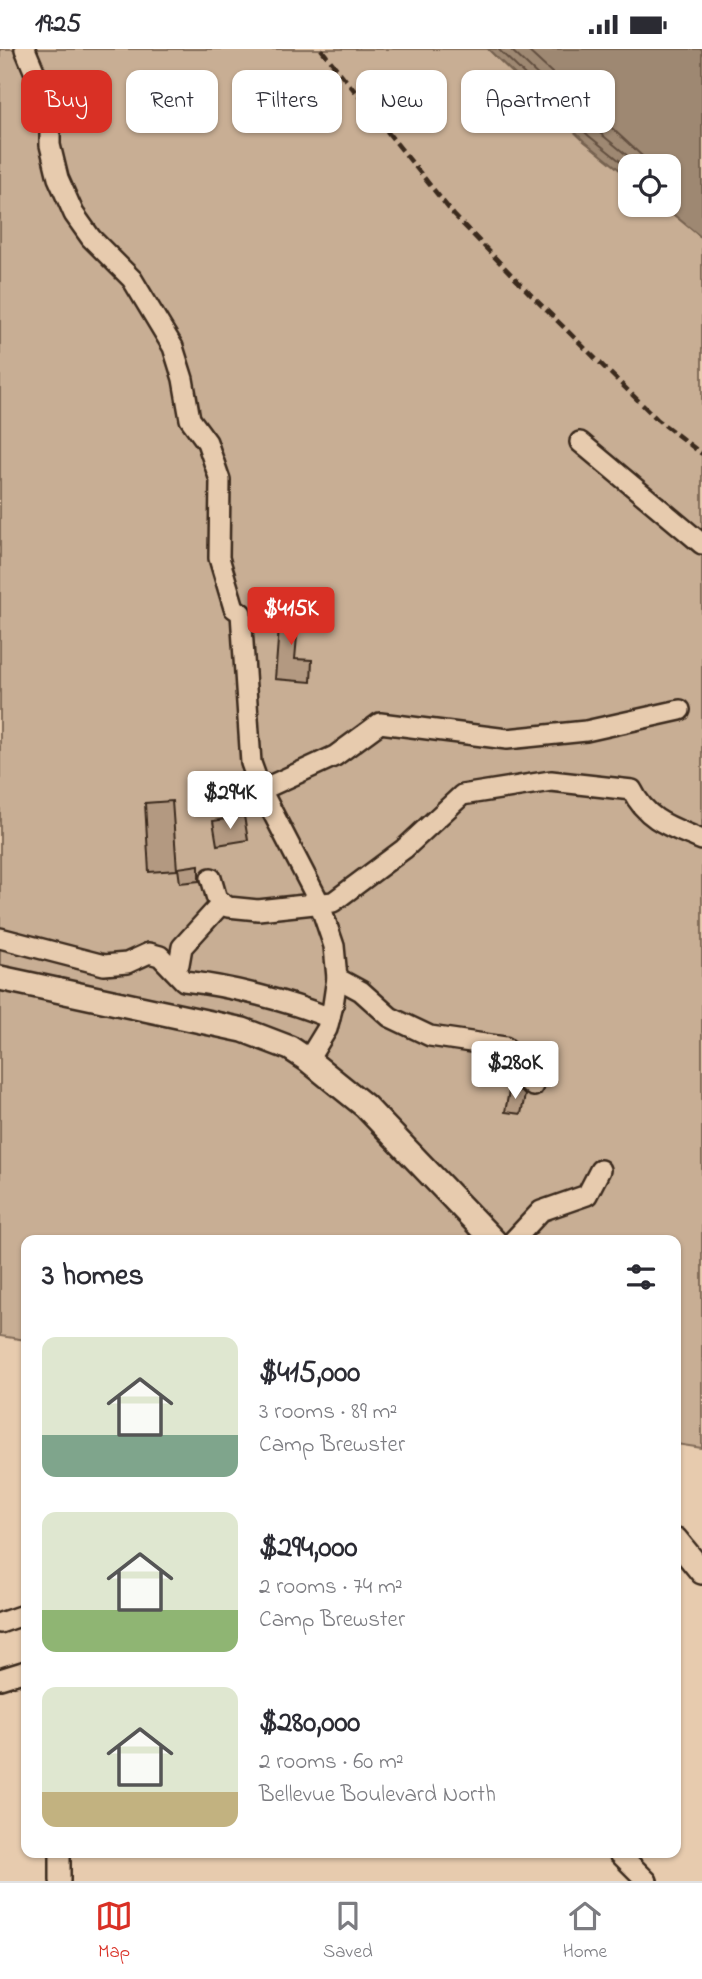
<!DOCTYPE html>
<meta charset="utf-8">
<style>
:root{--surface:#fff;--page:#f7f7f7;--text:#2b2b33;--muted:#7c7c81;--line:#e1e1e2;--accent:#d93025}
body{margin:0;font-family:"Indie Flower",sans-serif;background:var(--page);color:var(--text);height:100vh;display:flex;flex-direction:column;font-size:26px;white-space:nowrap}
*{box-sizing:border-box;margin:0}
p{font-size:23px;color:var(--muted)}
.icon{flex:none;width:38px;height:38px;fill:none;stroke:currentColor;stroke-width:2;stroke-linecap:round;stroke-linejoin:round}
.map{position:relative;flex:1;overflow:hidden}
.panel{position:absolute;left:21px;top:1186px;width:660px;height:623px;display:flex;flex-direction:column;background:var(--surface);border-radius:14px;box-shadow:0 2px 5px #0004}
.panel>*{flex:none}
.guide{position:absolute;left:21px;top:21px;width:662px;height:63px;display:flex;gap:14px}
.buttons{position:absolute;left:618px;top:105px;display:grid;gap:14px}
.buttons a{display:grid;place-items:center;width:63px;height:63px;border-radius:14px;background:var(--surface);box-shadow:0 2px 5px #0004;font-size:35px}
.price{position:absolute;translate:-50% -60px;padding:0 16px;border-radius:7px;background:#fff;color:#222;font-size:23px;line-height:46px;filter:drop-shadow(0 2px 4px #0008)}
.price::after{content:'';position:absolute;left:50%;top:42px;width:21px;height:16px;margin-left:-10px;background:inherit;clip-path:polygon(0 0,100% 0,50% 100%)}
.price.active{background:var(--accent);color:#fff}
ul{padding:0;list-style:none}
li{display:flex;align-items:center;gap:21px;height:175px;padding:0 21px}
li span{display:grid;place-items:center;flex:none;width:196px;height:140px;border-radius:14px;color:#555}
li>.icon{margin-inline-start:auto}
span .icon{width:84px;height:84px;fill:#fffc;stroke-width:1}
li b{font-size:30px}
h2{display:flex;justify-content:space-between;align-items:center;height:84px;padding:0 21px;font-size:30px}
.pill{padding:0 24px;border-radius:14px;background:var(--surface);box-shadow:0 2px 5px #0004;font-size:24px;line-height:63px}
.pill.active{background:var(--accent);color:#fff}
.status{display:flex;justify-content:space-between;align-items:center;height:49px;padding:0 35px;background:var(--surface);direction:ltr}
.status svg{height:19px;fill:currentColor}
.tabs{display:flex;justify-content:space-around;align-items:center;height:98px;border-top:2px solid var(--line);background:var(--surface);font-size:19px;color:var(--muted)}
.tabs a{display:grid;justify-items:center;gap:4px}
.tabs .active{color:var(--accent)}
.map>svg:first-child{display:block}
</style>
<div class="status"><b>19:25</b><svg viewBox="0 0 49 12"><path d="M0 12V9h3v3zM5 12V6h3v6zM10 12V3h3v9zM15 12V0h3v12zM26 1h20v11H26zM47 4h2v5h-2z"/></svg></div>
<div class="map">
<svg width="702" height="1832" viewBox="0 0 702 1832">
<rect width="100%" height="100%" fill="#e7cbae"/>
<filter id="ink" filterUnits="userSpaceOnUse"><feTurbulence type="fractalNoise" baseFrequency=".0143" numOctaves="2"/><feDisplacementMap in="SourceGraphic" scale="14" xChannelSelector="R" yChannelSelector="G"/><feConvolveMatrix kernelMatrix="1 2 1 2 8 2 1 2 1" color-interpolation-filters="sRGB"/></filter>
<g filter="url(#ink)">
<polygon fill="#c8ae94" stroke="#826c59" stroke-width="2" points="0,0 488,0 584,92 630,129 630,156 662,156 702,189 702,1399 676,1395 676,1192 26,1192 26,1291 0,1287"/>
<polygon fill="#9e8872" stroke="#766250" stroke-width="2" points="488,0 702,0 702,189 662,156 668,156 668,117 630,117 630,129 584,92"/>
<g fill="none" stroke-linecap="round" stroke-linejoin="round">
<g stroke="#635040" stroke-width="2">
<polyline points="498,0 589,87 630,120"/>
<polyline points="510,0 595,80 640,117"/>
<polyline points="526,0 653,117"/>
</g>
</g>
<g fill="#b39981" stroke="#3b2a1e" stroke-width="2">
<polygon points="281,552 300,554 295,610 312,611 311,633 275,630"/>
<polygon points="172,752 177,821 149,823 145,754"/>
<polygon points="244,767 248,791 217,796 213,772"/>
<polygon points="199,816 199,832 180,834 178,819"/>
<polygon points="510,1037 516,1038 525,1046 521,1065 505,1063"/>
</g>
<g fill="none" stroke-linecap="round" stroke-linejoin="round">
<defs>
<g id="minor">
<polyline points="25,0 50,60 50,96 58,129 74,165 91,189 132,230 173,298 183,330 190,370 207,393 220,431 219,509 234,559 241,564 251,714 260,739 319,853 334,897 337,929 333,956 327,980 308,1011"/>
<polyline points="580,393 702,495"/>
<polyline points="261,741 335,707 380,674 507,690 586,682 680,661"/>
<path d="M 211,829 L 217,850 L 228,858 L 258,861 L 333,853 L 404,800 L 462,746 L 551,732 L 632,741 C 647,772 672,778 702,791"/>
<path d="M 0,889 L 104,916 L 127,914 L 149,904 L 160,907 L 184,932 C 230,937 288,952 330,969"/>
<polyline points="174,921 179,915 182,898 222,854"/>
<polyline points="337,929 361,942 390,968 430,987 505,998 517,1023 533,1037"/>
<polyline points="513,1192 541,1162 587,1146 600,1121"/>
<polyline points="0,1574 26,1565"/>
<polyline points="0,1630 26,1622"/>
<polyline points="60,1804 60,1832"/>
<polyline points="619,1804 647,1832"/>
</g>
<g id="major">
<polyline points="0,929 243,981 290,999 308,1011 365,1057 494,1192"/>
<polyline points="676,1491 702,1523"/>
</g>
</defs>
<use href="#minor" stroke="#3b2a1e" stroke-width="24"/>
<use href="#major" stroke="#3b2a1e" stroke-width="28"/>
<use href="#minor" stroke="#e7cbae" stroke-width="19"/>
<use href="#major" stroke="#e7cbae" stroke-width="23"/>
<polyline stroke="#3b2a1e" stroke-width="4.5" stroke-dasharray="10 5" stroke-linecap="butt" points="321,0 454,166 535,250 658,371 702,405"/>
</g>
</g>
</svg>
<div class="buttons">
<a><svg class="icon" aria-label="locate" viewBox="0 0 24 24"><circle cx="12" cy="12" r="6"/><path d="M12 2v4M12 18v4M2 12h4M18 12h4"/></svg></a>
</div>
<b class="price active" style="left:291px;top:598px">$415K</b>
<b class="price" style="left:230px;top:782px">$294K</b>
<b class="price" style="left:515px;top:1052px">$280K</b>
<div class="guide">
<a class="pill active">Buy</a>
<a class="pill">Rent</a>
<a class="pill">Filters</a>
<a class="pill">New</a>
<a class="pill">Apartment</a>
</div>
<section class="panel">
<h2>3 homes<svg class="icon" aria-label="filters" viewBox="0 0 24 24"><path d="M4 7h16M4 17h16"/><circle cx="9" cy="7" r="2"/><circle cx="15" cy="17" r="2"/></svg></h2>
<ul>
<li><span style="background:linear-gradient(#dfe7d0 70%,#7fa58c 0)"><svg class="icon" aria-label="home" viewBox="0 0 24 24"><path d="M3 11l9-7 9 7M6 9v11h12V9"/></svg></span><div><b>$415,000</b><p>3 rooms · 89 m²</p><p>Camp Brewster</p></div></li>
<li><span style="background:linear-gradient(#dfe7d0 70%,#8fb573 0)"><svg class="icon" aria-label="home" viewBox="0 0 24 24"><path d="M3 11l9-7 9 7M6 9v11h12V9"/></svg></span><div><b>$294,000</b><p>2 rooms · 74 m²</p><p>Camp Brewster</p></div></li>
<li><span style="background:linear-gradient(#dfe7d0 75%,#c2b280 0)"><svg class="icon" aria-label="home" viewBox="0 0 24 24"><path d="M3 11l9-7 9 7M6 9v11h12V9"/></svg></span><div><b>$280,000</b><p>2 rooms · 60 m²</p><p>Bellevue Boulevard North</p></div></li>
</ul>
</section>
</div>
<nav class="tabs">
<a class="active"><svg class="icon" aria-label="map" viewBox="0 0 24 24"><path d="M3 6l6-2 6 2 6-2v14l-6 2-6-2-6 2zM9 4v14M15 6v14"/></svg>Map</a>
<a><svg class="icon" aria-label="saved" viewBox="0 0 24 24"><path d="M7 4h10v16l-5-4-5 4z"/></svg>Saved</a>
<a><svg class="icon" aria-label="home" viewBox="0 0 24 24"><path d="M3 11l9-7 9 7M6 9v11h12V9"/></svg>Home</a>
</nav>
